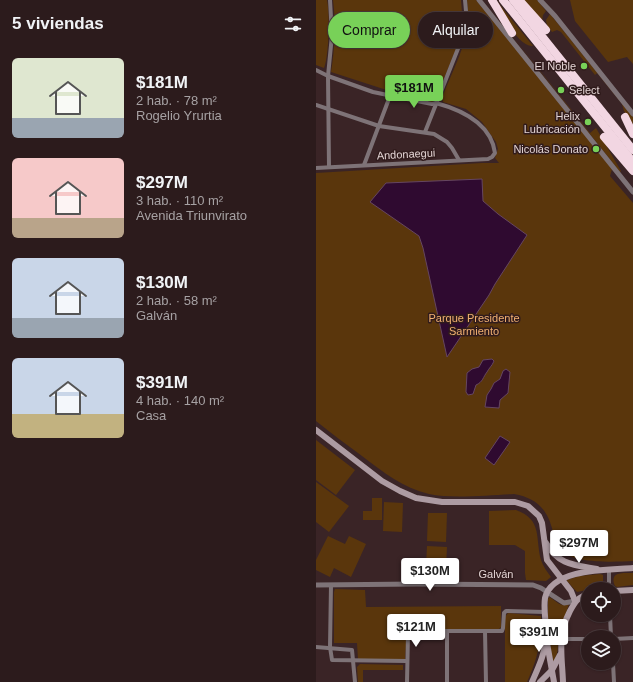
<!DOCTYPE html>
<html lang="es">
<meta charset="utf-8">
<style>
:root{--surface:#2c1b1c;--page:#382829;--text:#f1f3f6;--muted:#a6a1a3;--line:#48393b;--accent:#78d158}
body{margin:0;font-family:Arial,sans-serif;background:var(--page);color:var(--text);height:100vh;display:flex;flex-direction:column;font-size:15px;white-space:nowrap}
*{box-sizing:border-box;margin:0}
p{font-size:13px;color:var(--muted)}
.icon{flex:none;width:22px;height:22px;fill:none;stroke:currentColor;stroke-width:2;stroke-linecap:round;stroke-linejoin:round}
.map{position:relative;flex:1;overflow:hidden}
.drawer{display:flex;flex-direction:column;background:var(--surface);width:316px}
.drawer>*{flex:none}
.top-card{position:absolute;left:12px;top:12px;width:245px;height:36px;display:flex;gap:8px}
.fabs{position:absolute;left:265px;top:582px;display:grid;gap:8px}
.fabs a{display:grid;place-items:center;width:40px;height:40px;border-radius:50%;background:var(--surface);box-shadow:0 1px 3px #0004,0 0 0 1px var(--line);font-size:20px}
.price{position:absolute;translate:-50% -34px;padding:0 9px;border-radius:4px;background:#fff;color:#222;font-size:13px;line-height:26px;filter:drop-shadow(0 1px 2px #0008)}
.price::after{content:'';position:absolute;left:50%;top:24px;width:12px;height:9px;margin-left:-6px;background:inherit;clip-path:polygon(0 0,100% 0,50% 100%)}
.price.selected{background:var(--accent);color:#111}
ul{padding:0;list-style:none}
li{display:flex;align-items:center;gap:12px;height:100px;padding:0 12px}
li span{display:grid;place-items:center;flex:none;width:112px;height:80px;border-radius:6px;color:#555}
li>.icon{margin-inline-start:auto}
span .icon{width:48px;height:48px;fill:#fffc;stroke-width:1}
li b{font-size:17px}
h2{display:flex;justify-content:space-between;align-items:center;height:48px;padding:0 12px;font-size:17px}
.tag{padding:0 14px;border-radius:18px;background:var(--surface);box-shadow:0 1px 3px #0004,0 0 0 1px var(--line);font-size:14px;line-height:36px}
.tag.selected{background:var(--accent);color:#111}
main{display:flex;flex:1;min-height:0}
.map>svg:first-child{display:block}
</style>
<main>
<section class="drawer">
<h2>5 viviendas<svg class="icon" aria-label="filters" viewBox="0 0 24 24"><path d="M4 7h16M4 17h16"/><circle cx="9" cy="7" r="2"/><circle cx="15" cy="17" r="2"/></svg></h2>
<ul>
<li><span style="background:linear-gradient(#dfe7d0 75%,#9aa5b1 0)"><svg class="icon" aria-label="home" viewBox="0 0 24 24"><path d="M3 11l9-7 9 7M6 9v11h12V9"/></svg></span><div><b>$181M</b><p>2 hab. · 78 m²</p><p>Rogelio Yrurtia</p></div></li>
<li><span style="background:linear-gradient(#f6c9c9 75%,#b9a48a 0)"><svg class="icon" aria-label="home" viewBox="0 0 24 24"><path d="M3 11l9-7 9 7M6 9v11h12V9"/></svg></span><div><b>$297M</b><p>3 hab. · 110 m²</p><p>Avenida Triunvirato</p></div></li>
<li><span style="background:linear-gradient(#c9d6e8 75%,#9aa5b1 0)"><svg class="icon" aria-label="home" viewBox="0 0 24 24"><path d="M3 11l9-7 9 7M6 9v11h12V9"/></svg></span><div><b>$130M</b><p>2 hab. · 58 m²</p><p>Galván</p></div></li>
<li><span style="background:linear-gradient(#c9d6e8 70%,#c2b280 0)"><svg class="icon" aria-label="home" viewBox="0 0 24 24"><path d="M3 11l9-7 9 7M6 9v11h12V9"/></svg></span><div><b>$391M</b><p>4 hab. · 140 m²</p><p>Casa</p></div></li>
</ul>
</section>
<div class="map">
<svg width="317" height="682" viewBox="0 0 317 682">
<rect width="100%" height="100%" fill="#3a2426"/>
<g fill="#5a360c">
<path d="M 0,0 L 11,0 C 14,14 13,55 8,68 L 0,65 Z"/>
<path d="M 17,0 L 145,0 L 147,25 L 141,47 L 119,100 L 116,102 L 86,95 L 15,72 C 19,48 20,24 17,0 Z"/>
<path d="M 151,0 L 160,0 L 286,156 L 296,169 L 294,176 L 317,203 L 317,561 C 297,562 257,564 242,549 C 238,545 238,538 237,532 C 232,510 221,498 198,494 C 173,495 137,499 113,494 C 87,488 67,472 46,456 C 31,445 15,433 0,421 L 0,173 L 166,163 L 183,163 L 179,158 L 182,149 L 180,142 L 166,122 L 150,109 L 127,102 L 126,98 C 139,64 156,38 151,0 Z"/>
<path d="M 180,0 L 217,46 C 201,47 187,13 180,0 Z"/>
<polygon points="206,0 221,0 230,11 227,15 226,21"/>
<polygon points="254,0 317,0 317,64 311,57 292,62 259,21"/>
<polygon points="234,14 313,112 317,117 317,124 308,111 306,104 281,73 279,75 245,32 241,30 236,32 231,25 230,20"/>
<polygon points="181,17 274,133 280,128 305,171 304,172"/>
<polygon points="0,440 39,470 20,495 0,480"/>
<polygon points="0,482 33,506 13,532 0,522"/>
<polygon points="56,498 66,498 66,520 47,520 47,511 56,511"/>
<polygon points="68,502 87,503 86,532 67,531"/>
<path d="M 200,510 C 227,520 219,538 225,560 C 227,566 231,572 235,577 L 230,581 L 210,580 L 209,573 L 209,551 L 199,545 L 173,545 L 173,511 Z"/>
<polygon points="112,513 131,513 130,542 111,541"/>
<polygon points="12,536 29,544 33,536 50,544 35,577 18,568 14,577 0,570 0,560"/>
<polygon points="111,546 131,547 130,566 110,566"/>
<path d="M 317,573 L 317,585 L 301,587 L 299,586 C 293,571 307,573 317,573 Z"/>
<polygon points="284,574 287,575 287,585 286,587 261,592 251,581 251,580 263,576"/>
<polygon points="19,589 49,590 50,607 185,606 185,627 183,629 181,629 91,630 89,660 42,659 41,643 18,643 18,592"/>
<path d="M 233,597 C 241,601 244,608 253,604 C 250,614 246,622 243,632 C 241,642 244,653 237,662 L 232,631 L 232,599 Z"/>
<path d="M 192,613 L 225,616 C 225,643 222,657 211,682 L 189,682 L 189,617 Z"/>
<polygon points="44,664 87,665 87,670 47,670 47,682 42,682 41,667"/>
</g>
<g fill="#2f0a30" stroke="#654661">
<polygon points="166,179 167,201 182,214 211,235 179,284 173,295 131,357 107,248 103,236 54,202 70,183"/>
<path d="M 176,359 L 178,361 C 176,366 173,368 171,372 C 167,377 167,382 160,385 L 157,394 L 152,395 L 150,392 L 151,373 L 156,369 L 163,367 L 167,360 Z"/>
<polygon points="190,369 194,372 192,393 184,400 183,408 169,407 171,395 175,389 178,383 184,379 187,371"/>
<polygon points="184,436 194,442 178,465 169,458"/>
</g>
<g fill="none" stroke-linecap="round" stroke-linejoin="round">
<g stroke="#7e7377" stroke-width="4">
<path d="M 0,70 L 12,76 L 57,92 L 96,100 L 116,104 L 120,103 C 146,110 175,123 179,153 L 176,157 L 172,159 L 0,168"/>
<polyline points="0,105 63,126 118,134 131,142 136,148 143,160"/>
<polyline points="109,132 147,36 150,11 149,0"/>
<polyline points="48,165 74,96"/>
<polyline points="13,167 12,76 16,35 14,0"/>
<polyline points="15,585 14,647 16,660 91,661"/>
<polyline points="293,589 293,570"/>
<polyline points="294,615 295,637"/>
<polyline points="131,631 131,682"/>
<polyline points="169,631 170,682"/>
<polyline points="245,639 272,639"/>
<polyline points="298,639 317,638"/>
<polyline points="0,647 36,650 39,682"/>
<polyline points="297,663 298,682"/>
<polyline points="91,682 92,634 93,631 186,631 187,628 188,613 190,611 229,612"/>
</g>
<g stroke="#7e7377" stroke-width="5">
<polyline points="163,0 317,192"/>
<polyline points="224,0 239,16 317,114"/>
<polyline points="0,585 101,584 217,585 225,588 248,603 259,601"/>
</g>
<g stroke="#ad9ba2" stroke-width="6">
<polyline points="0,430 66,481 84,491 100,498 126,502 199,502 212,506 223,516 226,523 231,560 255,591 259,601"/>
<path d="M 230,543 C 242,565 259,565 281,569"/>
<polyline points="298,591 317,590"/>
<polyline points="231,643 238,682"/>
<path d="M 216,682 C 222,668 229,654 230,638 C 231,625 227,611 229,598 C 236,568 293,570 317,568"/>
<polyline points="224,682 236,670 244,655"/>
<path d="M 247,682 C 246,655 241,636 254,611 C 259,602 262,597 272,594"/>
</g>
<g stroke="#f2d6e2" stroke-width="8">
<polyline points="176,0 196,33"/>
<polyline points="187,0 317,162"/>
<polyline points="197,0 317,150"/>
<polyline points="205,2 230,30"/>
<polyline points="309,117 317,134"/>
<polyline points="288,137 317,171"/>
</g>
</g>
<g fill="#78d158" stroke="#301b1c" stroke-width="1.5">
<circle cx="268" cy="66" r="4"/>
<circle cx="245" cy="90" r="4"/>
<circle cx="272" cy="122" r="4"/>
<circle cx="280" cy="149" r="4"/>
</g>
<g text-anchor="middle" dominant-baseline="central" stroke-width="3" stroke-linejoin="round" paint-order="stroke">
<g font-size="11" fill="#e2d3d3" stroke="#301b1c" text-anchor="end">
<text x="260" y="66">El Noble</text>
<text x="253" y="90" text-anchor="start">Select</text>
<text x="264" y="116">Helix<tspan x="264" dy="13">Lubricación</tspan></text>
<text x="272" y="149">Nicolás Donato</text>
</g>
<g font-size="11" fill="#e2d3d3" stroke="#301b1c">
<text transform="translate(90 154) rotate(-3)">Andonaegui</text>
<text x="180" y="574">Galván</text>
</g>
<g font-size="11" fill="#f1b071" stroke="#301b1c">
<text x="158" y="318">Parque Presidente<tspan x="158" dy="13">Sarmiento</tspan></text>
</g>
</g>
</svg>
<div class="fabs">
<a><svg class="icon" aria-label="locate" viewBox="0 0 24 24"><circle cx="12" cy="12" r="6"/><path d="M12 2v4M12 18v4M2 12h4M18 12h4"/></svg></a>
<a><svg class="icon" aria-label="layers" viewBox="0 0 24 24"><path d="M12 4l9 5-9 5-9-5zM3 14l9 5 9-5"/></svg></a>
</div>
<b class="price selected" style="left:98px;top:109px">$181M</b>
<b class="price" style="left:263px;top:564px">$297M</b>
<b class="price" style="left:114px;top:592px">$130M</b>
<b class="price" style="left:100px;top:648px">$121M</b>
<b class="price" style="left:223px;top:653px">$391M</b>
<div class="top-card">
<a class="tag selected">Comprar</a>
<a class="tag">Alquilar</a>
</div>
</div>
</main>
